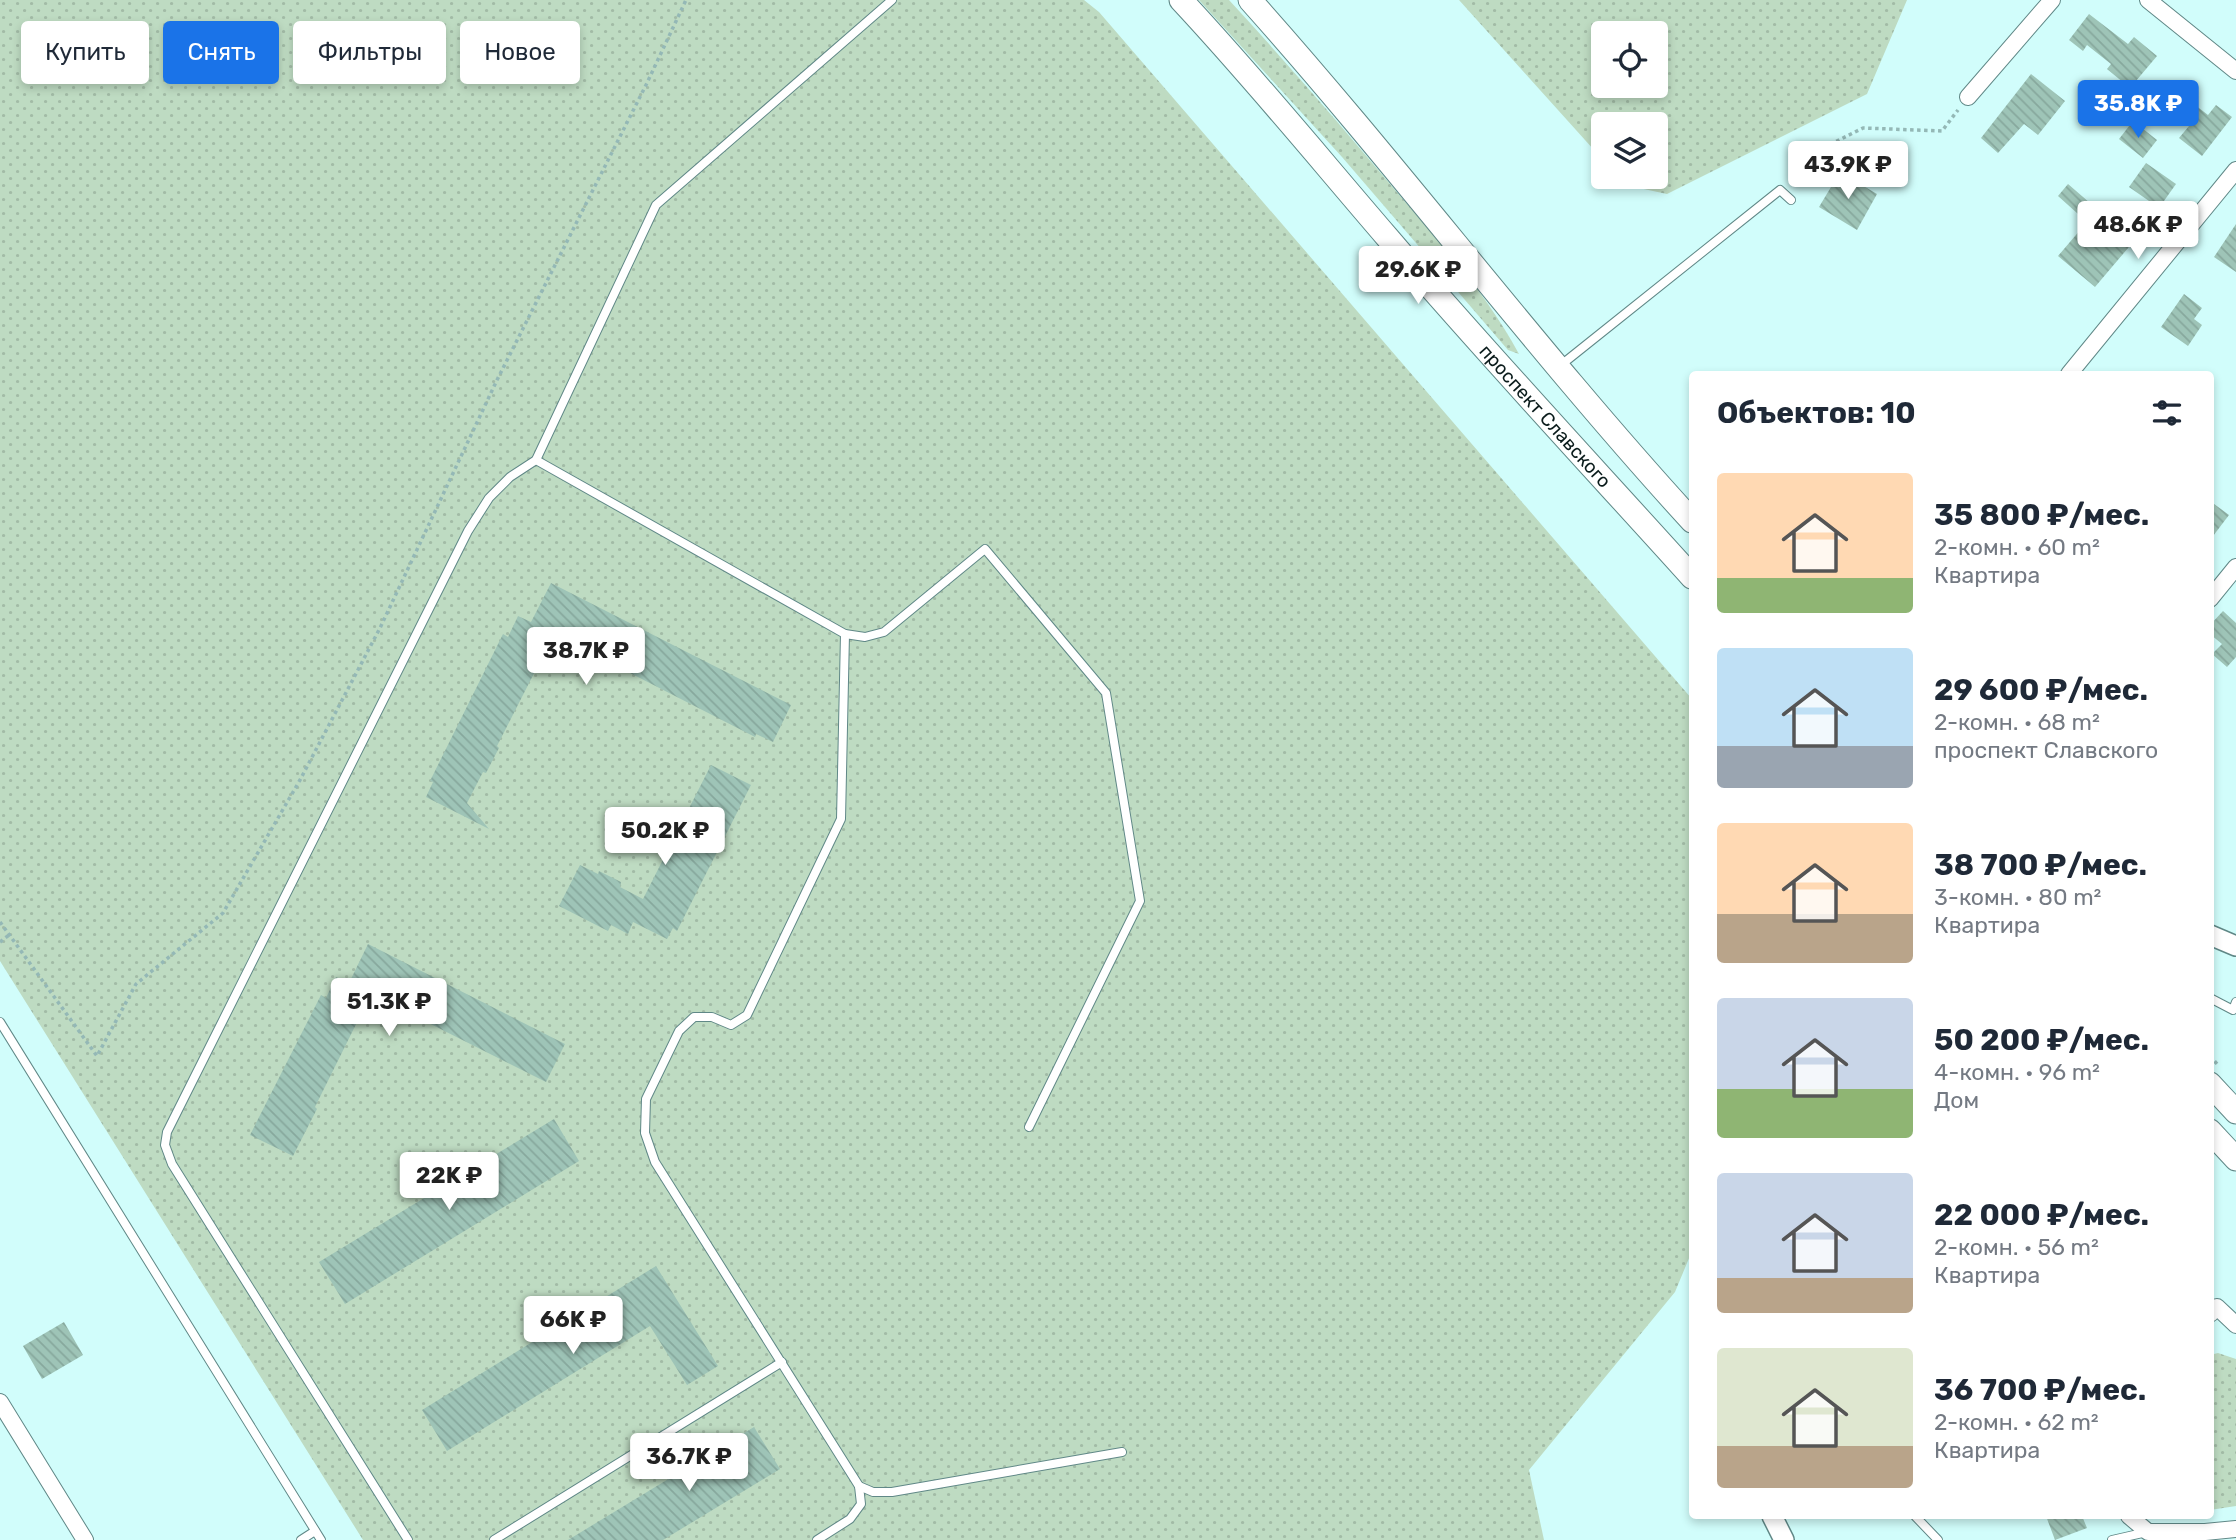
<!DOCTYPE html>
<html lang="ru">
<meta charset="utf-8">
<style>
:root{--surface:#fff;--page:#f6f6f7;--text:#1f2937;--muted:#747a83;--accent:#1a73e8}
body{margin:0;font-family:Rubik,sans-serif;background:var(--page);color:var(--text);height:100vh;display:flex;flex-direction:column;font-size:26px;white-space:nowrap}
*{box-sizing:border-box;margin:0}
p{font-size:23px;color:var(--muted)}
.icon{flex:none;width:38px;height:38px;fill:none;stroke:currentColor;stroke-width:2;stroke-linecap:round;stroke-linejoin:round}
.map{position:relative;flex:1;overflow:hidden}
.side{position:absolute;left:1689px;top:371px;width:525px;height:1148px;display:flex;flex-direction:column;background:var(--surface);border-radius:7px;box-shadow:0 4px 10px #0003}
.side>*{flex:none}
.banner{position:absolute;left:21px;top:21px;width:665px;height:63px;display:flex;gap:14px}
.buttons{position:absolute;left:1591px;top:21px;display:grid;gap:14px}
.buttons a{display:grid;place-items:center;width:77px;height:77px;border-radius:7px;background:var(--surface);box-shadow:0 4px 10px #0003;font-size:35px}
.price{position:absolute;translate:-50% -60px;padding:0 16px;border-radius:7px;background:#fff;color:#222;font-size:23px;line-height:46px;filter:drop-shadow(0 2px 4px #0008)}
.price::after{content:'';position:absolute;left:50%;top:42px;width:21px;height:16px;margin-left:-10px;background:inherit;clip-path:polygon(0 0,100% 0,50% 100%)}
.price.selected{background:var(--accent);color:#fff}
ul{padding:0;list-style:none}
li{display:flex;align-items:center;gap:21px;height:175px;padding:0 28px}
li span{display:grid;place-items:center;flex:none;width:196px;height:140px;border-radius:7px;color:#555}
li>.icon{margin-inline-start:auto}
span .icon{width:84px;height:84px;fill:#fffc;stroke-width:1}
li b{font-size:30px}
h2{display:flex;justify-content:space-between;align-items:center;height:84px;padding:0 28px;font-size:30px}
.tag{padding:0 24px;border-radius:7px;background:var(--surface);box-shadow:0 4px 10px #0003;font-size:24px;line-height:63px}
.tag.selected{background:var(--accent);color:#fff}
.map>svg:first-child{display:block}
</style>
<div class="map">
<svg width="2236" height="1540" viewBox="0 0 2236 1540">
<defs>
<pattern id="grass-dots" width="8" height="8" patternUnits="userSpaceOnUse" patternTransform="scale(1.75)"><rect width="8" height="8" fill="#bedbc2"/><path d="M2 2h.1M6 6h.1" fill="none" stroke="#a2bba6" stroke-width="1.8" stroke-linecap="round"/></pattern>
<pattern id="building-back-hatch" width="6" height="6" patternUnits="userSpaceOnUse" patternTransform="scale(1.75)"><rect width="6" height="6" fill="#9ec4b7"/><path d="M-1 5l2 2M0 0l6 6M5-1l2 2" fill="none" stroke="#87a89d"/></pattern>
</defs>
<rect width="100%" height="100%" fill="#d1fdfb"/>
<g fill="url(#grass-dots)" fill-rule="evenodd">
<polygon points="0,0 1084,0 1099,12 1692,699 1692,1251 1675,1292 1529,1470 1544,1540 363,1540 0,961"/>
<path d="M 1199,0 L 1229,0 C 1288,64 1345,130 1401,197 C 1443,246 1488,296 1519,354 L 1508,350 L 1342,157 Z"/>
<path d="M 1459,0 L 1907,0 L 1867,94 L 1667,194 L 1625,185 L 1618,177 L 1656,177 L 1656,124 L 1603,124 L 1603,160 ZM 1656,33 L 1656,86 L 1603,86 L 1603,33 Z"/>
<polygon points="2218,1353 2236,1359 2236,1506 2210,1510 2210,1355"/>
</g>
<g fill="url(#building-back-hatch)">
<polygon points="2089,14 2128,44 2134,37 2157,56 2130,88 2107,69 2111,64 2087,45 2083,51 2069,40"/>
<polygon points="2031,74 2065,101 2038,135 2024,124 1998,153 1981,138"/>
<polygon points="2177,91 2208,115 2216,105 2232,117 2202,156 2179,138 2189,126 2165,107"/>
<polygon points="2133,121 2157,140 2143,158 2119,139"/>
<polygon points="2146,163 2176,184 2159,208 2129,187"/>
<polygon points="1840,172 1877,194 1857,230 1819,207"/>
<polygon points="2068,184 2134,241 2095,287 2058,256 2087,222 2058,196"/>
<polygon points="2236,224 2236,272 2214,257"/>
<polygon points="2184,294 2202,308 2194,319 2202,325 2188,346 2161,327"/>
<polygon points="2210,501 2229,515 2210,540"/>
<polygon points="551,583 791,705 773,742 756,734 755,737 554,634 497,746 499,748 486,773 483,772 467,803 489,829 426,797 433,782 430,781 503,634 508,637 518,616 531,622"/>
<polygon points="2223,611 2236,623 2236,657 2227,667 2212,654 2222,644 2210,634 2210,625"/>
<polygon points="711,765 751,785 677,931 673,928 667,939 633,922 628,934 611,925 608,931 559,906 580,865 598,874 599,871 621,882 620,887 643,899"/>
<polygon points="368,944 565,1044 546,1082 371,994 315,1107 317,1109 293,1156 250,1135 321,995 326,998 336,977 349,983"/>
<polygon points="554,1119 579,1161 345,1304 319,1262"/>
<polygon points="656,1266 718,1366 687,1385 650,1326 447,1451 422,1410"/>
<polygon points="64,1322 83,1355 42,1379 23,1346"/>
<polygon points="754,1427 780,1469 663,1540 568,1540"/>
<polygon points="2046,1516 2082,1516 2087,1528 2055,1540"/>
</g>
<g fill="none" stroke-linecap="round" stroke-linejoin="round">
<defs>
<g id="service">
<polyline points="1561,365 1780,190 1791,200"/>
<polyline points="536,460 845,634 841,819 747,1015 731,1025 712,1017 694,1017 679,1031 646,1099 645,1133 655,1162 859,1486 861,1504 850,1519 817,1540"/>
<polyline points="845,634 865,637 884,632 985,549 1106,693 1140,901 1029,1127"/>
<polyline points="2210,998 2233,1010 2236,1002"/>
<polyline points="0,1022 321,1540"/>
<polyline points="859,1486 873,1492 892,1492 1122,1452"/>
<polyline points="1915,1516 1938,1540"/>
<polyline points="301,1540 315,1531"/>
<polyline points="408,1540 172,1164 165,1145 167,1132 468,531 489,498 510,477 536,460 656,205 892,0"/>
<polyline points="494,1540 782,1362"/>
<polyline points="2112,1540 2147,1532"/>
</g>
<g id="minor">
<polyline points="2148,0 2236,71"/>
<polyline points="1968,97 2052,0"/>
<polyline points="2069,374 2236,170"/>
<polyline points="2210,599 2236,567"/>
<polyline points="2210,1314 2217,1307 2236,1325"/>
<polyline points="0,1402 85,1540"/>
<polyline points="2129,1516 2148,1532 2205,1532 2236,1529"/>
</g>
<g id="tertiary">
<polyline points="2210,935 2236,946"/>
<polyline points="1772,1516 1784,1540"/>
</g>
<g id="secondary">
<path id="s1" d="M 1181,0 C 1253,77 1319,158 1387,237 C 1486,353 1590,464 1692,577"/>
<path d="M 1250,0 C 1402,170 1538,353 1692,521"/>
<polyline points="2210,1084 2236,1112"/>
<polyline points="2210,1131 2236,1159"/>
</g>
</defs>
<use href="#service" stroke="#608887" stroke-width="10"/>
<use href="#minor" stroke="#608887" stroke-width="18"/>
<use href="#tertiary" stroke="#608887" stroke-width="22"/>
<use href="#secondary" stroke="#608887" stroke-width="25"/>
<g stroke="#94b8b6" stroke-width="3.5" stroke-dasharray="3.5 3.5" stroke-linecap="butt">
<polyline points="1791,184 1823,148 1863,128 1942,131 1958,110"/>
<polyline points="0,922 97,1056 136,984 223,913 300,780 380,628 497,380 647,83 686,0"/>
<polyline points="0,942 9,935"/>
<polyline points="2210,1056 2218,1065"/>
</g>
<use href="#service" stroke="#fff" stroke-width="8"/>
<use href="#minor" stroke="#fff" stroke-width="16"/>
<use href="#tertiary" stroke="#fff" stroke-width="19"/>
<use href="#secondary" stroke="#fff" stroke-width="23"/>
</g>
<g text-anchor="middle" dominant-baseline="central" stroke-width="6" stroke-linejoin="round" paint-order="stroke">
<g font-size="19" fill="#0b1c1c" stroke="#d1fdfb">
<text stroke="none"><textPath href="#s1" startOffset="553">проспект Славского</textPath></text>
</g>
</g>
</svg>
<div class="buttons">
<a><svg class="icon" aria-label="locate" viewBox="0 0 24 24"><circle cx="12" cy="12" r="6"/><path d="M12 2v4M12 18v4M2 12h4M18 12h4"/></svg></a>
<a><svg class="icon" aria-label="layers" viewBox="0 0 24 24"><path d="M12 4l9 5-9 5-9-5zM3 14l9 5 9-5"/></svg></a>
</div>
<b class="price selected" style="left:2138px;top:140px">35.8K ₽</b>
<b class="price" style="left:1848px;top:201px">43.9K ₽</b>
<b class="price" style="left:2138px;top:261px">48.6K ₽</b>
<b class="price" style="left:1418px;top:306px">29.6K ₽</b>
<b class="price" style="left:586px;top:687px">38.7K ₽</b>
<b class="price" style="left:665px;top:867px">50.2K ₽</b>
<b class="price" style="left:389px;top:1038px">51.3K ₽</b>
<b class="price" style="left:449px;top:1212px">22K ₽</b>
<b class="price" style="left:573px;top:1356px">66K ₽</b>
<b class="price" style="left:689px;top:1493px">36.7K ₽</b>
<div class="banner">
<a class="tag">Купить</a>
<a class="tag selected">Снять</a>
<a class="tag">Фильтры</a>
<a class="tag">Новое</a>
</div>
<section class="side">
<h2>Объектов: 10<svg class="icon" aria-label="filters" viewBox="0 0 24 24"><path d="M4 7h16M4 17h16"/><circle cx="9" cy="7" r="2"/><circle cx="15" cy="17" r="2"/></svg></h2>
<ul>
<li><span style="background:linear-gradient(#ffd9b3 75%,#8fb573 0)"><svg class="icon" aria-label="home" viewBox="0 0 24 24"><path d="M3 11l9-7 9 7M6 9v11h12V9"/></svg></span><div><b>35 800 ₽/мес.</b><p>2-комн. · 60 m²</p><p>Квартира</p></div></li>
<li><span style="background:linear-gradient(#bfe0f5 70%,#9aa5b1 0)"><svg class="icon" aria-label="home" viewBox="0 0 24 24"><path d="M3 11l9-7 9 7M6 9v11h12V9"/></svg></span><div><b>29 600 ₽/мес.</b><p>2-комн. · 68 m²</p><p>проспект Славского</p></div></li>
<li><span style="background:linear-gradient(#ffd9b3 65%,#b9a48a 0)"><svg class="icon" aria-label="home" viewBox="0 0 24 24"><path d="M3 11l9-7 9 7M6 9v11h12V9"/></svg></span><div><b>38 700 ₽/мес.</b><p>3-комн. · 80 m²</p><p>Квартира</p></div></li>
<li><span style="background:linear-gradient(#c9d6e8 65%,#8fb573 0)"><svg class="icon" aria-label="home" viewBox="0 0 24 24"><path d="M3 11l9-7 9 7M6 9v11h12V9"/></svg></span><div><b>50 200 ₽/мес.</b><p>4-комн. · 96 m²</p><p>Дом</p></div></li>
<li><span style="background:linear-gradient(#c9d6e8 75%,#b9a48a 0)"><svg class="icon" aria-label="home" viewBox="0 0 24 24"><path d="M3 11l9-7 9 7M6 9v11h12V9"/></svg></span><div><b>22 000 ₽/мес.</b><p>2-комн. · 56 m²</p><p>Квартира</p></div></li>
<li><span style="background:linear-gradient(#dfe7d0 70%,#b9a48a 0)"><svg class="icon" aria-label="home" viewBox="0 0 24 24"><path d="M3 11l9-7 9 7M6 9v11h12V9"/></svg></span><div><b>36 700 ₽/мес.</b><p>2-комн. · 62 m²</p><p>Квартира</p></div></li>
</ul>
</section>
</div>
